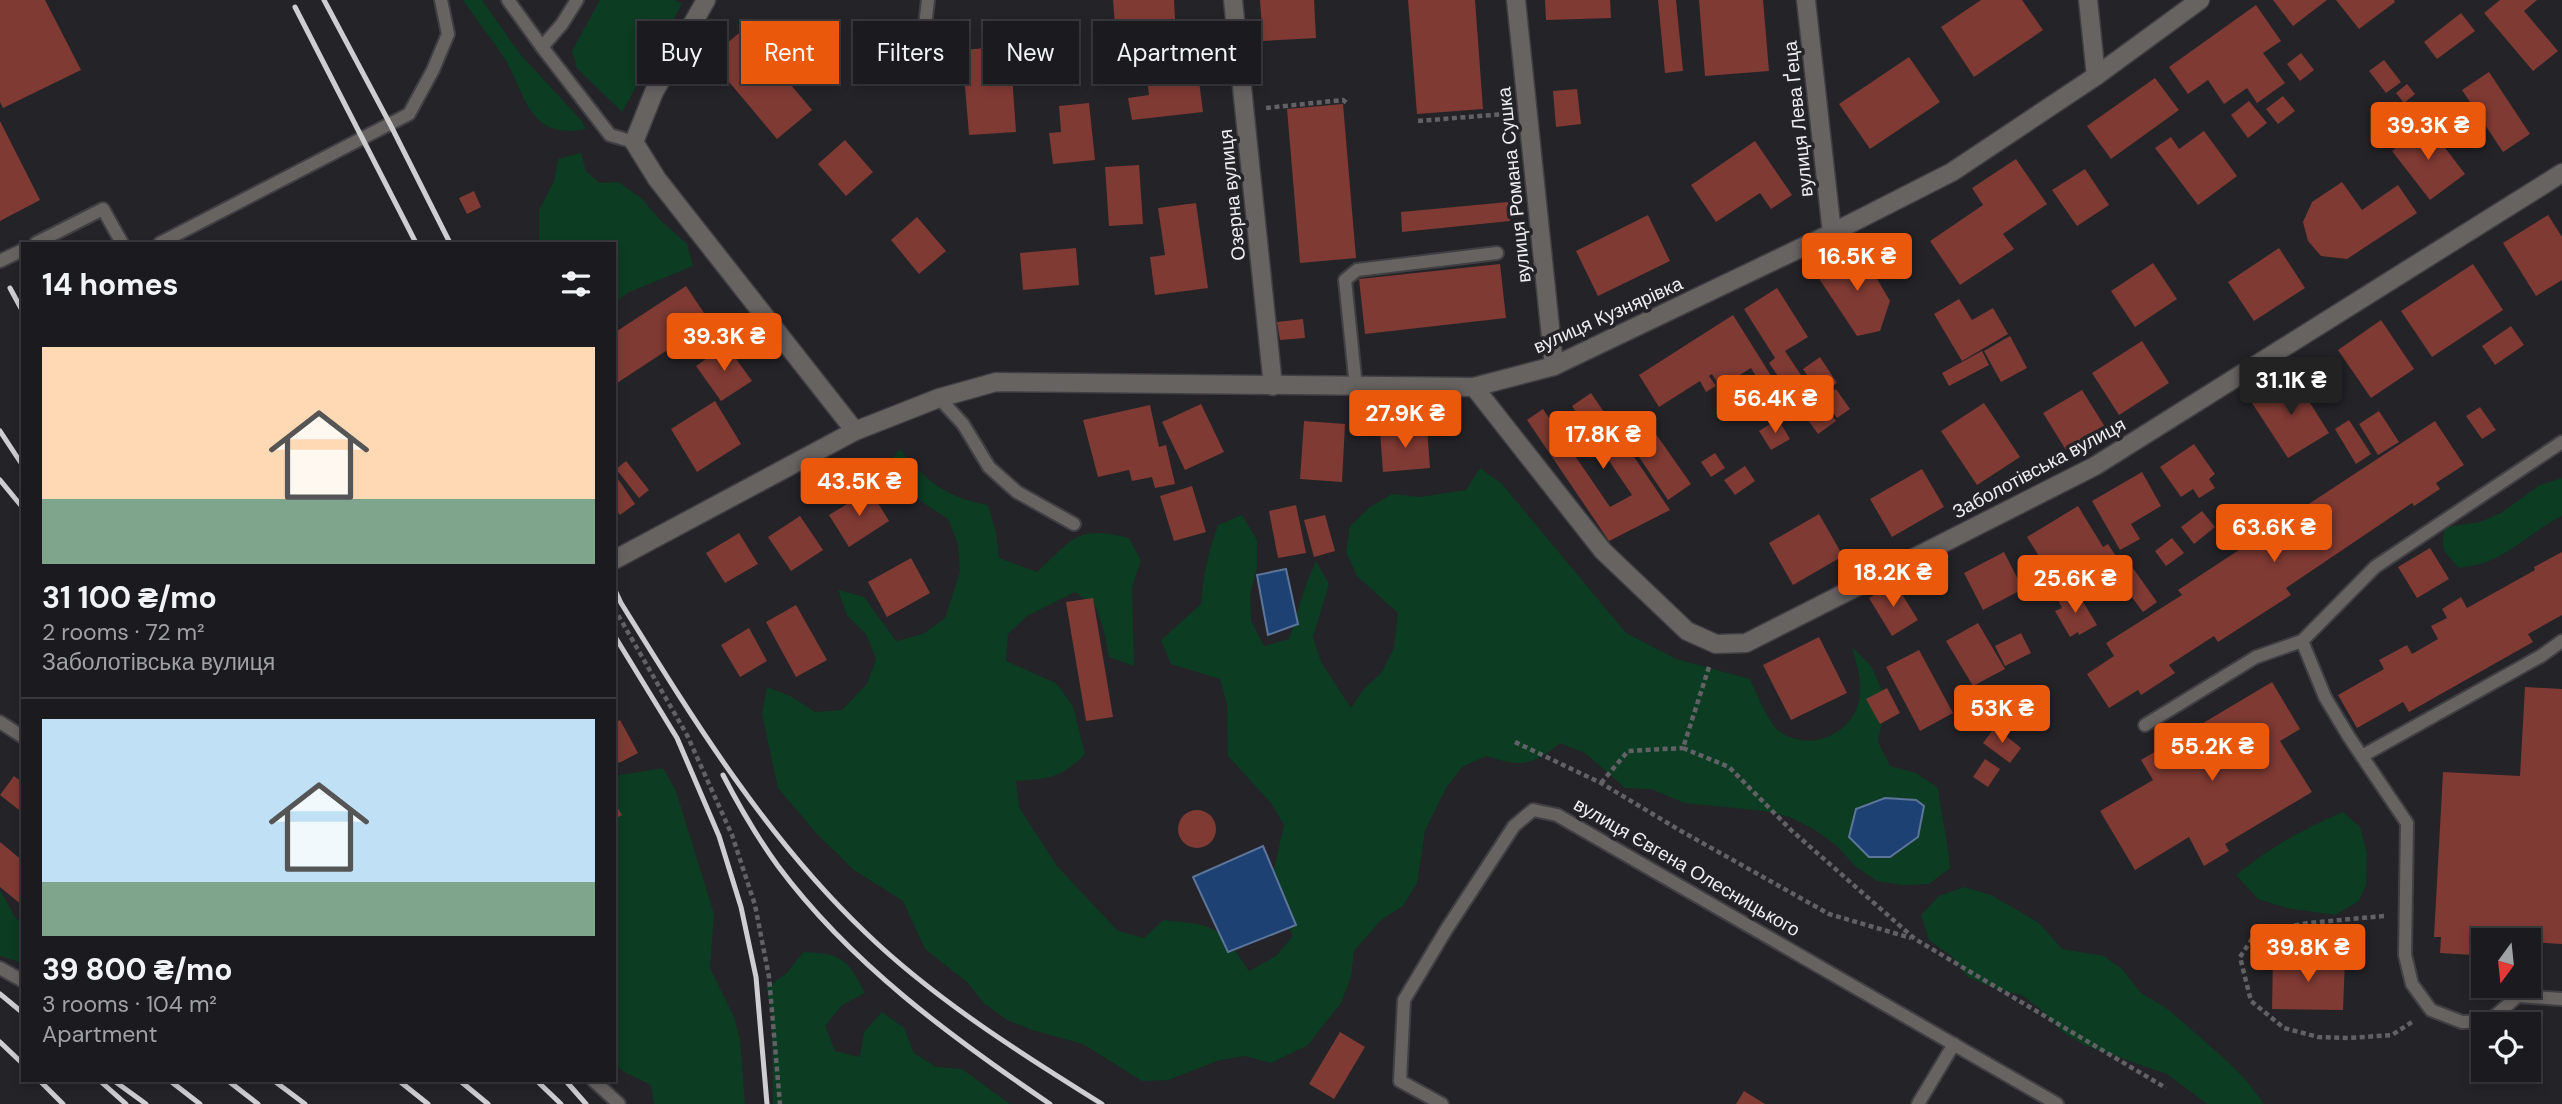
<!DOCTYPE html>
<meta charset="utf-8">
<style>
:root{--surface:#1b1a1e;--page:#28272b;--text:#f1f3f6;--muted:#a0a1a4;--line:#39383c;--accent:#ea580c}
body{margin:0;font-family:"DM Sans",sans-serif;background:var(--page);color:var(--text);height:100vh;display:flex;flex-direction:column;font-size:26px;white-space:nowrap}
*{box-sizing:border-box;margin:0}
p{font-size:23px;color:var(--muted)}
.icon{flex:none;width:38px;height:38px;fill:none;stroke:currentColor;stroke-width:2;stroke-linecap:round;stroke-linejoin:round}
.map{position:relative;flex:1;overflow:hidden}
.sheet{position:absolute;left:21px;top:242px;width:595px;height:840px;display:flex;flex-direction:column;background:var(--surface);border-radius:0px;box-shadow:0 4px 10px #0003,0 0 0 2px var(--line)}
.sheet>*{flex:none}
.guide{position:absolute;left:637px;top:21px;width:665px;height:63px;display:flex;gap:14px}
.needle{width:46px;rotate:195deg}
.tools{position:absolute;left:2471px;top:928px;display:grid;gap:14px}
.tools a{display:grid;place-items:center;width:70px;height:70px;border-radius:0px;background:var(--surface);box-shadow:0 4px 10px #0003,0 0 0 2px var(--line);font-size:35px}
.price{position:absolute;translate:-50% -60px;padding:0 16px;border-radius:7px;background:var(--accent);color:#fff;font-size:23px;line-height:46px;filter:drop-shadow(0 2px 4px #0008)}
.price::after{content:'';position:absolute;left:50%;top:42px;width:21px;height:16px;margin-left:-10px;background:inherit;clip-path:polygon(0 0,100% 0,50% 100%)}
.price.on{background:#222;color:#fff}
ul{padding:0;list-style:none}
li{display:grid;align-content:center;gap:14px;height:371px;padding:0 21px}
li+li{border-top:2px solid var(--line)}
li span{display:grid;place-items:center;height:217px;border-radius:0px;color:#555}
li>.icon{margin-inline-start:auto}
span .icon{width:126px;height:126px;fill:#fffc;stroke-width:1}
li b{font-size:30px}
h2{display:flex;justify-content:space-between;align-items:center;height:84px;padding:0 21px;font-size:30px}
.tag{padding:0 24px;border-radius:0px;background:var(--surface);box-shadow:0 4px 10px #0003,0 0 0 2px var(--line);font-size:24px;line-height:63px}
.tag.on{background:var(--accent);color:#fff}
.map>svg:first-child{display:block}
</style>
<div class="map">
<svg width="2562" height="1104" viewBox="0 0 2562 1104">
<rect width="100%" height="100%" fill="#242328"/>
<g fill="#0c3c22">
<path d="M 463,0 L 482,0 L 520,54 L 581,120 L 586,129 C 528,140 527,97 505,59 C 492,39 476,20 463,0 Z"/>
<polygon points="600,0 674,0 682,4 622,112 577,68 572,51"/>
<polygon points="581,153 586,171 599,183 619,182 642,199 660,220 687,244 693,266 627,293 614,304 614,243 539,243 539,210 554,181 558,159"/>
<path d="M 900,449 C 927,482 945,497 988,505 L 996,532 L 999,558 L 1037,572 C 1074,538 1076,525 1129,538 L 1141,561 L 1132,587 L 1134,666 L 1109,657 L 1104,631 L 1096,607 L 1075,592 L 1027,616 L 1008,634 L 1006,661 L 1056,683 L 1073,706 L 1085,754 C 1060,779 1051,778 1016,781 L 1019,807 L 1057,866 L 1118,931 L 1144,938 L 1163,920 C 1218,925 1219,926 1249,971 L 1276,956 L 1293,936 L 1270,887 L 1284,825 L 1271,803 L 1228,756 L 1227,704 L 1220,679 L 1171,664 L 1161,640 L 1201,604 C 1203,576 1208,552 1218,525 L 1242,515 L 1257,540 L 1257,568 L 1250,594 L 1251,621 L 1264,646 L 1289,639 L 1305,587 L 1316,561 L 1329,584 L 1313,637 L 1321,662 L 1351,708 L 1363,690 L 1382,672 L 1394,648 L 1398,613 L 1357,576 L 1346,552 L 1350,526 L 1370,507 L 1392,494 L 1420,497 L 1466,490 L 1480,468 L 1502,484 L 1626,633 L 1676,659 L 1750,679 C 1756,692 1768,722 1779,731 C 1808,753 1852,735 1859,700 C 1863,682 1856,663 1852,647 L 1871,666 L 1882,690 L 1883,716 L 1878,742 L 1890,766 L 1916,773 L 1938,788 C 1941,815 1948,840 1950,868 L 1929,884 L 1903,885 L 1877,881 L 1855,866 L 1837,846 L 1815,830 L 1790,817 L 1765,811 L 1684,803 L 1651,789 L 1625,788 L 1585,753 L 1560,743 C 1531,767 1521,767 1486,756 L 1462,767 L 1446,788 L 1425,831 L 1417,883 L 1403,906 L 1381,920 L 1354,951 L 1351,977 L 1341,1003 L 1308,1045 L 1271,1063 L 1245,1056 L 1220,1060 L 1168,1080 L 1142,1081 L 1083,1044 L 1032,1030 L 1007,1020 L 984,1003 L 967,982 L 925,949 L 903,901 L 854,870 L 816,833 L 778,788 L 762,714 L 767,687 L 792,697 L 815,712 L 842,710 L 867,684 L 876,659 L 866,634 L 847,615 L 838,590 L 864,597 L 896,641 L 923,634 L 945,618 L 960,572 L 958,544 L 948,519 L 925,504 L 884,470 Z"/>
<path d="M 2562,478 L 2562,516 C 2537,528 2517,549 2491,560 C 2481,565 2469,566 2459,568 C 2445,553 2438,548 2446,527 L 2480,522 L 2501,513 L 2540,485 Z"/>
<polygon points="663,768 676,791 714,914 710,968 734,1017 740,1040 745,1104 654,1104 651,1085 624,1072 614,1063 614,776"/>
<path d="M 2343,812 L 2360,827 L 2367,853 L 2366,885 L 2359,901 L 2335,915 L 2287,908 L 2258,899 L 2236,875 C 2273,846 2299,831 2343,812 Z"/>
<polygon points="1964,887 1991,895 2039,923 2062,949 2104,956 2122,969 2141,993 2169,1010 2226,1060 2246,1080 2264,1104 2207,1104 2167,1074 2084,1045 2061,1031 2044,1012 2022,995 1994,988 1968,977 1951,956 1929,940 1921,915 1939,896"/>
<polygon points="0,890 15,917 23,926 23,963 0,956"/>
<path d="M 803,952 C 841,953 848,959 865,993 L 842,1005 L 825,1026 L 835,1051 L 860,1057 L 864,1032 L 882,1012 L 904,1028 L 914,1053 L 936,1067 L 962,1069 L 1010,1104 L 773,1104 L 772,1014 L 766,988 L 787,973 Z"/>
</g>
<g fill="#1e4174" stroke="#5d759a" stroke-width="2">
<polygon points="1286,569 1298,624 1268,635 1257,575"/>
<polygon points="1885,798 1916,800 1924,806 1918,837 1890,857 1869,857 1849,837 1856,809"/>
<polygon points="1263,846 1296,925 1228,952 1193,877"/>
</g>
<g fill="#7f3a33">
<polygon points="0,0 45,0 81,70 3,108 0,102"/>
<polygon points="1113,0 1174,0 1175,19 1115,25"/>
<polygon points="1260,0 1314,0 1316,38 1263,41"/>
<polygon points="1408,0 1475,0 1483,109 1417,114"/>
<polygon points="1545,0 1610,0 1611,18 1546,20"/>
<polygon points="1658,0 1676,0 1683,71 1665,73"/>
<polygon points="1699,0 1763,0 1769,71 1705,76"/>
<polygon points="1981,0 2022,0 2043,30 1974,77 1941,27"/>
<polygon points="2273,0 2327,0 2293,26"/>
<polygon points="2336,0 2394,0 2395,2 2359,29"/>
<polygon points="2500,0 2537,0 2524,11 2558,51 2533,71 2484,13"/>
<polygon points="2256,5 2281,41 2263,53 2285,83 2257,103 2247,88 2224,104 2208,80 2188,94 2169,67"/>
<polygon points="2461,13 2475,31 2437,59 2424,42"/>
<polygon points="744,29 812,110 777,139 709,58"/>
<polygon points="1194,42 1203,112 1132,120 1128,98 1149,95 1143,46"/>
<polygon points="1010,46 1016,132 969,135 962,50"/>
<polygon points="2301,53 2314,70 2300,81 2287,64"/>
<polygon points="1909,57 1940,102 1870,149 1839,104"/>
<polygon points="2384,60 2401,82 2386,93 2369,71"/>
<polygon points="2489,72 2530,134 2503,152 2462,90"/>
<polygon points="2155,78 2179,110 2111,159 2087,126"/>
<polygon points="2407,84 2415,94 2404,103 2396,93"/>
<polygon points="1577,89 1581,124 1556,127 1553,91"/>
<polygon points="2283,96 2295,111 2278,124 2266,109"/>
<polygon points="2249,101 2267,123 2248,138 2231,115"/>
<polygon points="1089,103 1095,160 1053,164 1049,133 1061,132 1059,106"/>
<polygon points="1343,104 1356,258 1300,263 1287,109"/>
<polygon points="0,121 40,200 0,221"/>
<polygon points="2427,124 2465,174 2430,200 2392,151"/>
<polygon points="2204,131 2237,176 2198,205 2155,148 2171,137 2179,149"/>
<polygon points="845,140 873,172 846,196 818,164"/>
<polygon points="1755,141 1792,195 1771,209 1760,193 1716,222 1691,185"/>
<polygon points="2016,159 2047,204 2003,234 2014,249 1960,285 1930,241 1983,205 1972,188"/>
<polygon points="1139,165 1143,224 1109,226 1105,167"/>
<polygon points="2085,169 2109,205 2077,226 2052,190"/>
<polygon points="2342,182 2362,210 2398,185 2417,213 2347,259 2321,256 2308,241 2303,222 2312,202"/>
<polygon points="474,191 481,207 467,214 459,198"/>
<polygon points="1508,202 1510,221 1402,232 1401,212"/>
<polygon points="1196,203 1208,288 1155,295 1150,257 1165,255 1158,208"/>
<polygon points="1648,215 1670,261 1598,296 1576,251"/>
<polygon points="2548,215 2562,237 2562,280 2536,296 2503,243"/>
<polygon points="917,217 946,251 919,274 891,240"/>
<polygon points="1076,248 1079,285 1023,290 1020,253"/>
<polygon points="1859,248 1890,301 1880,331 1857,336 1816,274"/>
<polygon points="2279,248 2305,288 2254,321 2228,282"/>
<polygon points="2153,263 2177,299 2135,327 2111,291"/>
<polygon points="1500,264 1506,318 1365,334 1359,279"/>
<polygon points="2473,264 2503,310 2432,357 2401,311"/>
<polygon points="686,286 710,322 614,385 614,333"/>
<polygon points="1777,288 1808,337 1785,351 1803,378 1787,389 1769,363 1775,358 1744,309"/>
<polygon points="1959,299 1972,320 1993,308 2008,334 1962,361 1934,314"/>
<polygon points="1733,315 1775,382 1764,389 1751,368 1720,387 1712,374 1709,376 1716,386 1706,392 1700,381 1659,407 1639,375"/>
<polygon points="1303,319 1305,338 1280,340 1277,322"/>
<polygon points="2381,320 2414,369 2371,398 2338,350"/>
<polygon points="2511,326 2524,345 2495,365 2482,346"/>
<polygon points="2010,336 2027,368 2001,382 1984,351"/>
<polygon points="2142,341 2169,383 2119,415 2092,373"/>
<polygon points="726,345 752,381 721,401 696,366"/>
<polygon points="1982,351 1989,365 1949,386 1942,373"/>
<polygon points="1820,357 1837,383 1820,394 1803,369"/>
<polygon points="2293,376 2329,433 2288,458 2252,403"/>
<polygon points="1806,379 1836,421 1818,434 1788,392"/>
<polygon points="1836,389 1850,409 1837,418 1823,398"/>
<polygon points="2082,390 2105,427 2066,450 2043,413"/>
<polygon points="1591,393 1670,510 1609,541 1527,420 1543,409 1610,507 1632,495 1572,406"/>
<polygon points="715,401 741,444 697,472 671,429"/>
<polygon points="1984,403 2020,457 1977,485 1941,431"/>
<polygon points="1201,404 1224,452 1185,470 1162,422"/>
<polygon points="1150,405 1159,447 1166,445 1175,484 1155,488 1152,477 1132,481 1129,470 1098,477 1083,420"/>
<polygon points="2480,407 2496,430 2482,439 2466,416"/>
<polygon points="2379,411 2399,442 2378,455 2359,424"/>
<polygon points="1778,419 1790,439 1771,450 1759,431"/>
<polygon points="2349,420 2371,454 2356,464 2335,429"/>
<polygon points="1304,421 1345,424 1342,482 1300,479"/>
<polygon points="2435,421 2464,465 2436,483 2440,489 2414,506 2412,503 2286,588 2291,595 2218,642 2214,636 2169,665 2175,673 2141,695 2138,690 2109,708 2087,674 2114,656 2106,643 2182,595 2178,590"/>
<polygon points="1427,428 1430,468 1383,472 1380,431"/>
<polygon points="1653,430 1691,484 1668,500 1631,445"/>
<polygon points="2194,444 2215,474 2209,479 2215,488 2199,498 2193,489 2181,497 2160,467"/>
<polygon points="1715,453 1725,468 1711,477 1701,462"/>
<polygon points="626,461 649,490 639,498 616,469"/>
<polygon points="1745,466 1755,481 1735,495 1724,480"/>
<polygon points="1922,469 1944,507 1892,537 1870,499"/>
<polygon points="2142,472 2161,506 2131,524 2140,539 2120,550 2092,501"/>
<polygon points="614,473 635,504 620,515 614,507"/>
<polygon points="1192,486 1206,532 1174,541 1160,496"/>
<polygon points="870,490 889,521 849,547 829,515"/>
<polygon points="1296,505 1306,553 1278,558 1269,511"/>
<polygon points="2078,506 2103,547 2108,544 2121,564 2097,579 2090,567 2072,578 2068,570 2053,579 2027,537"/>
<polygon points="2202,511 2215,527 2194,544 2181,527"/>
<polygon points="1819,514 1843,556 1793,585 1769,543"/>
<polygon points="1325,515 1335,551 1314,557 1304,520"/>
<polygon points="800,516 823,550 791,571 768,537"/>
<polygon points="739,533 758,564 725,583 706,553"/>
<polygon points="2172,538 2184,553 2166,566 2155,551"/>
<polygon points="2430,548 2449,579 2417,598 2398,567"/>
<polygon points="2004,552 2023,589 1983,610 1964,573"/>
<polygon points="2562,552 2562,615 2528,634 2533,642 2409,712 2403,702 2357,728 2338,695 2384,669 2379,660 2407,645 2412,654 2438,639 2431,626 2447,618 2442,609 2461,597 2467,608 2535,570 2534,567"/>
<polygon points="911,558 930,593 887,617 868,582"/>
<polygon points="2130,564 2157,602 2143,612 2115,575"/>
<polygon points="1895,583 1918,620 1892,636 1869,598"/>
<polygon points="2076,590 2097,625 2079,635 2078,632 2070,637 2055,611 2062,608 2058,600"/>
<polygon points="1093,598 1113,717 1086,721 1066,602"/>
<polygon points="796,605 827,660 796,677 766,622"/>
<polygon points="1978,623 2005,669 1973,686 1946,641"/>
<polygon points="749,628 767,661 740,677 721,645"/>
<polygon points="2021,633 2031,653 2005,666 1995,646"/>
<polygon points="1819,637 1847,693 1791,720 1763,665"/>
<polygon points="1919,650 1953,713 1920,731 1886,667"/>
<polygon points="2272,682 2300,729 2280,741 2312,792 2225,844 2229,851 2204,866 2189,837 2135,870 2100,811 2153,780 2141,760"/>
<polygon points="2525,687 2562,689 2562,944 2529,942 2529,940 2473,939 2472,955 2440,953 2441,937 2434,937 2443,772 2520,776"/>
<polygon points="1887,688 1900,713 1880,724 1866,699"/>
<polygon points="620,720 638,753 619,763 614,755 614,723"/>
<polygon points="1995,727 2021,748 2010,763 1983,743"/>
<polygon points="1985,759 2000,769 1988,787 1973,777"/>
<polygon points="14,776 23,783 23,813 0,795"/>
<polygon points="614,802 622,815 614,819"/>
<circle cx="1197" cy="829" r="19"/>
<polygon points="0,842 23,861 23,906 0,887"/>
<polygon points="2273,957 2345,959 2343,1010 2272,1009"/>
<polygon points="1340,1032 1365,1047 1334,1099 1309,1084"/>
<polygon points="1744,1091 1765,1104 1736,1104"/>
</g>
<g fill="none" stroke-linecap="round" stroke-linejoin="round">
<defs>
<g id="lane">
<polyline points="508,0 542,47"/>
<polyline points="577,0 562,24 542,47 610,135 634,142"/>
<polyline points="924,35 928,0"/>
<polyline points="36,243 103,209 122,243"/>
<polyline points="160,243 409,114 433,70 448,34 441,0"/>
<polyline points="0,261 23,250"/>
<polyline points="1356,387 1345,280 1357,270 1497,253"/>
<polyline points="939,398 963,424 989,467 1017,492 1074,524"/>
<polyline points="2302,641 2325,697 2349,737 2407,823 2405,955 2412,984 2431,1010 2462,1022 2489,1021 2518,996 2562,999"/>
<polyline points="0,722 23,737"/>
<polyline points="2145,725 2256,657 2302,641 2375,567 2562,442"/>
<polyline points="2362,756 2541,656 2562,641"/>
<polyline points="0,968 23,981"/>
<polyline points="593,1080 619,1104"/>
<polyline points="1442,1104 1400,1081 1404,1000 1446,930 1514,826 1533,810 1557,815 2057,1104"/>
<polyline points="1918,1104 1954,1044"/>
</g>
<g id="street">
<polyline points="706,0 654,92 634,142 657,179 855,431"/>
<polyline points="1233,0 1273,386"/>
<polyline points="1516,0 1554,366"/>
<polyline points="1806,0 1832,233"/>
<polyline points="2088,0 2096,76"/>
<polyline points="1474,387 1603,551 1687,631 1716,644 1746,643 2095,466 2562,173"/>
<polyline points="614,560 855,431 939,398 996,382 1474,387 1554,366 1832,233 1952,172 2096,76 2200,0"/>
</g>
</defs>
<use href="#lane" stroke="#403f44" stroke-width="16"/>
<use href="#street" stroke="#403f44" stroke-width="21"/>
<g stroke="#626165" stroke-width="4.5" stroke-dasharray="5 3.5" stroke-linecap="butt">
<polyline points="1266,108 1343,100 1348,104"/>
<polyline points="1418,121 1505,114"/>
<polyline points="614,608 687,735 732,835 755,905 769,977 780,1104"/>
<polyline points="1709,667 1683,748 1729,767 1791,830 1915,939 2166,1088"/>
<polyline points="1515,742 1601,783 1681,831 1829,914 1911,938"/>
<polyline points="1601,783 1628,751 1683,748"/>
<polyline points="2384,916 2308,923 2256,933 2240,957 2251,1001 2284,1028 2318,1037 2349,1038 2392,1035 2412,1022"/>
</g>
<use href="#lane" stroke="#666361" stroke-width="12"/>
<use href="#street" stroke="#666361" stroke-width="18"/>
<g stroke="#cecdd0" stroke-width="5">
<polyline points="324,0 390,124 450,243"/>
<polyline points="295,7 416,243"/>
<polyline points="10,288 23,312"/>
<polyline points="0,431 23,466"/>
<polyline points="0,480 23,508"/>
<path d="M 614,588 L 621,603 C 693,719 766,838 866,933 C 933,998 1023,1055 1102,1104"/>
<polyline points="614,635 677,738 719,836 741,907 756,977 767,1104"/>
<path d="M 723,775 C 739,806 757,837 778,866 C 850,963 951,1037 1050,1104"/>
<polyline points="0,994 23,1013"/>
<polyline points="0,1042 23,1064"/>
<polyline points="39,1080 63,1104"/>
<polyline points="99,1080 126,1104"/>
<polyline points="113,1080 146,1104"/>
<polyline points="169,1080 200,1104"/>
<polyline points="227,1080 258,1104"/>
<polyline points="273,1080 305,1104"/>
<polyline points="398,1080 428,1104"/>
<polyline points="459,1080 488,1104"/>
<polyline points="536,1080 561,1104"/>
<polyline points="565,1080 586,1104"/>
</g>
</g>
<g text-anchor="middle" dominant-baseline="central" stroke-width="7" stroke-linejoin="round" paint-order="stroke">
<g font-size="19" fill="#efeef1" stroke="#242328">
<text transform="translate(1798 119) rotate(-96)">вулиця Лева Ґеца</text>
<text transform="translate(1514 185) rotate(-96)">вулиця Романа Сушка</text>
<text transform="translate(1232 195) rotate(-96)">Озерна вулиця</text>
<text transform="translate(1608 315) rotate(-24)">вулиця Кузнярівка</text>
<text transform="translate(2039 468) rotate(-28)">Заболотівська вулиця</text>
<text transform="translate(1687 867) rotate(30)">вулиця Євгена Олесницького</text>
</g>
</g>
</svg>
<div class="tools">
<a><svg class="needle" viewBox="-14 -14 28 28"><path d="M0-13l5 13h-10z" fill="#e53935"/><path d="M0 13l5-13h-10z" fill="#a0a1a4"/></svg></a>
<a><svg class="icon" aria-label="locate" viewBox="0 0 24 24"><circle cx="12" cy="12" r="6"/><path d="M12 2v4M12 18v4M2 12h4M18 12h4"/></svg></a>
</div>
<b class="price" style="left:2428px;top:162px">39.3K ₴</b>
<b class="price" style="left:1857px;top:293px">16.5K ₴</b>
<b class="price" style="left:724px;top:373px">39.3K ₴</b>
<b class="price on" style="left:2291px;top:417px">31.1K ₴</b>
<b class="price" style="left:1775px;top:435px">56.4K ₴</b>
<b class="price" style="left:1405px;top:450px">27.9K ₴</b>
<b class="price" style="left:1603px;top:471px">17.8K ₴</b>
<b class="price" style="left:859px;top:518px">43.5K ₴</b>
<b class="price" style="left:2274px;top:564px">63.6K ₴</b>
<b class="price" style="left:1893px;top:609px">18.2K ₴</b>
<b class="price" style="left:2075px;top:615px">25.6K ₴</b>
<b class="price" style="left:2002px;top:745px">53K ₴</b>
<b class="price" style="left:2212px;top:783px">55.2K ₴</b>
<b class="price" style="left:2308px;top:984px">39.8K ₴</b>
<div class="guide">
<a class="tag">Buy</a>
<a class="tag on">Rent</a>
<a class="tag">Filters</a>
<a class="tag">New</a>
<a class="tag">Apartment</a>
</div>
<section class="sheet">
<h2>14 homes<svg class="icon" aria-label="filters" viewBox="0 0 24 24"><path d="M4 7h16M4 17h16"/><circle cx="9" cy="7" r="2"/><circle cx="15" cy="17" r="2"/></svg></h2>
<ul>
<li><span style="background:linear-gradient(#ffd9b3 70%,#7fa58c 0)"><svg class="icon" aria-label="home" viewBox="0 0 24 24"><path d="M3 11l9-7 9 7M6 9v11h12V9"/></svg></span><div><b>31 100 ₴/mo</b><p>2 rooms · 72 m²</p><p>Заболотівська вулиця</p></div></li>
<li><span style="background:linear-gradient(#bfe0f5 75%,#7fa58c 0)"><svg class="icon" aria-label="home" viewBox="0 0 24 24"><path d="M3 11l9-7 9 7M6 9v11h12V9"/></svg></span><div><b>39 800 ₴/mo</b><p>3 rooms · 104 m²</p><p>Apartment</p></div></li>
</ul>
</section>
</div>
